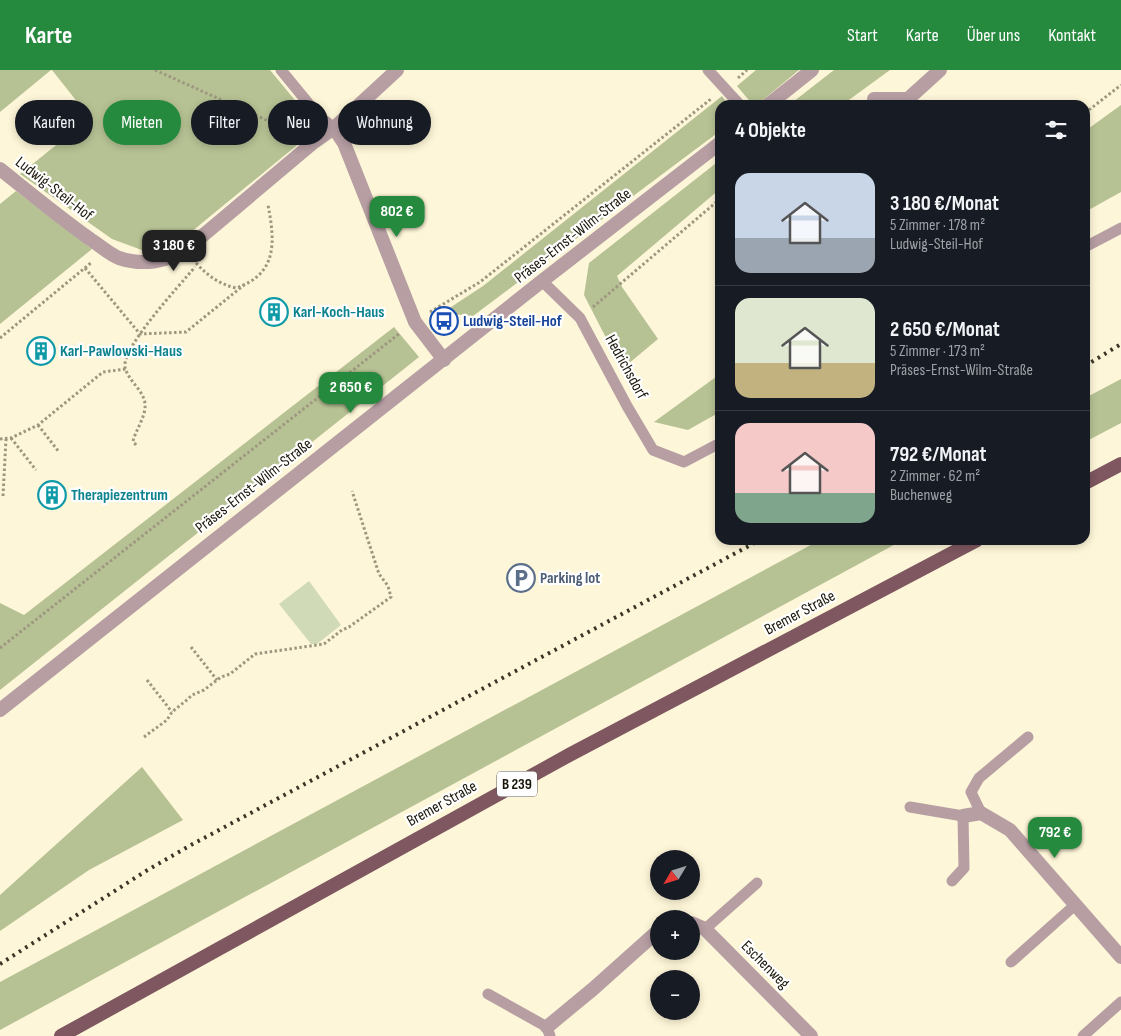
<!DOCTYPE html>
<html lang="de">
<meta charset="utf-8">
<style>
:root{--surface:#171b24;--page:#20242c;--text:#f1f3f6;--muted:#9ea1a6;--line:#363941;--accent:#25893e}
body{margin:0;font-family:"Sofia Sans Condensed",sans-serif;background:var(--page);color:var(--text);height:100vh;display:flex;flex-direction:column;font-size:19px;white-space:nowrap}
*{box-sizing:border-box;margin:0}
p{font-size:16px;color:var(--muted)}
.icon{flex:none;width:28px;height:28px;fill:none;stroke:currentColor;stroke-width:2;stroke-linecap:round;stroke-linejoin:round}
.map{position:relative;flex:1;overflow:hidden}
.details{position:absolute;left:715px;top:30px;width:375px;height:445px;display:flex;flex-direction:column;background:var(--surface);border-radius:15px;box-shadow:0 2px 8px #0003}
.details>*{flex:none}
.hud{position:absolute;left:15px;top:30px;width:475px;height:45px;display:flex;gap:10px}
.needle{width:32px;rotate:232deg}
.controls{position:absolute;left:650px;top:780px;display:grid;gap:10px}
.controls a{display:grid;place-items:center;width:50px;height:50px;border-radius:50%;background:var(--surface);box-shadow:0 2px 8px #0003;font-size:25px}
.price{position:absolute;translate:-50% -42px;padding:0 11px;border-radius:10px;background:var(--accent);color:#fff;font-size:16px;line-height:32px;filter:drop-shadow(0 1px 2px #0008)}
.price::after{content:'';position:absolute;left:50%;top:30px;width:15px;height:11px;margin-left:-8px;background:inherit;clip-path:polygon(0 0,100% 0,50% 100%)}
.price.selected{background:#222;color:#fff}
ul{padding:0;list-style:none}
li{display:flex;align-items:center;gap:15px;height:125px;padding:0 20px}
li+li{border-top:1px solid var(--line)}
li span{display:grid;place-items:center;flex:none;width:140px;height:100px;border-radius:15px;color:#555}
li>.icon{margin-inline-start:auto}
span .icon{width:60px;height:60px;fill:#fffc;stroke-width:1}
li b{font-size:21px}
h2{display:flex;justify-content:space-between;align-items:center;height:60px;padding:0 20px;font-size:21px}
.pill{padding:0 18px;border-radius:22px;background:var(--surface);box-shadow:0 2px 8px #0003;font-size:18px;line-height:45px}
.pill.selected{background:var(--accent);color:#fff}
header{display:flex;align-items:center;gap:30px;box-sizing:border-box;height:70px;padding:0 25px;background:var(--accent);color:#fff}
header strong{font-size:24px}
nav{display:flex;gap:28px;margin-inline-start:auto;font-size:18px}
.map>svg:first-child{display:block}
</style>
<header>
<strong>Karte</strong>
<nav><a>Start</a><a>Karte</a><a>Über uns</a><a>Kontakt</a></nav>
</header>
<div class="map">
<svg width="1121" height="966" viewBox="0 0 1121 966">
<rect width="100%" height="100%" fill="#fef6d8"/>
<polygon fill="#d1dab6" points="309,511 341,555 317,574 311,574 279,534"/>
<g fill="#b7c294">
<polygon points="0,0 51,0 0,42"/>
<polygon points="52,0 270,0 318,58 174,176 162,183 147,182 112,169 20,104 90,48"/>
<polygon points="756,0 799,0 757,35 753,35 737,16"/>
<polygon points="834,0 890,0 842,35 789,35"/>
<polygon points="722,26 728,35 720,35 720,61 473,246 442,243 483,216"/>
<polygon points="1121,35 1121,122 1085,142 1085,61"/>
<polygon points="720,90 720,119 617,206 622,217 658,269 622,299 584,225 589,193"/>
<polygon points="16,121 92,179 0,254 0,134"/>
<polygon points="394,257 419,287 0,620 0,533 24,545"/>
<polygon points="720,304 720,342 688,360 654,352"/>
<polygon points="1121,309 1121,353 1085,372 1085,328"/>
<polygon points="820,470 903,470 0,960 0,912"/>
<polygon points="142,697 183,750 89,800 0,861 0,825"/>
</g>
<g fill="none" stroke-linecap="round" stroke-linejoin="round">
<g stroke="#9e9780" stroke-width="3" stroke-dasharray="2.5 2.5" stroke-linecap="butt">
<polyline points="155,0 295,63"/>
<polyline points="738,8 747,0"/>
<polyline points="1085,43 1121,15"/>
<path d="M 196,193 C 208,206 219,214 236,218 C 278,204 275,171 268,135"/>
<polyline points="85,198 140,264 186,262 244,215"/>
<polyline points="593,237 720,129"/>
<polyline points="430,242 480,212 711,29"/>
<polyline points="0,268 92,192"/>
<polyline points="38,355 59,382"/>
<polyline points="11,368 36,400"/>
<polyline points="0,369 11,368 38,355 103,302 126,299"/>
<path d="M 136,375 L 133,371 C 136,360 144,349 145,338 C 147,322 128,312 125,297 C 122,277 180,215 195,197"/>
<polyline points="3,426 6,369"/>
<polyline points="191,577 217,610"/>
<polyline points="0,578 400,263"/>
<polyline points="147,610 172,642"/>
<polyline points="144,667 167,650 172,642 188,629 192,625 204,620 221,607 230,604 255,584 324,574 342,560 349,557 391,527 388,516 379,504 352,421"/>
</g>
<g stroke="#b69ea3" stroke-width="11">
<polyline points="281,0 318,45 334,58"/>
<polyline points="708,0 740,35"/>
<polyline points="1085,177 1121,158"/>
<polyline points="542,211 580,248 627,336 653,380 684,392 720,373"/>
<polyline points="910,737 963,746 964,798 952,811"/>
<polyline points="981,743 971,722 979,708 1028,667"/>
<polyline points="705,859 757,813"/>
<polyline points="1011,892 1075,835"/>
<polyline points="488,924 547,957 550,966"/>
<polyline points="1083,966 1121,932"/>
</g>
<g stroke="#b69ea3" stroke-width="14">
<polyline points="874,29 908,29 940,0"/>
<polyline points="768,35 812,0"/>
<polyline points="334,58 344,73 415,252 444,290"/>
<path d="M 0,99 C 30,123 59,147 90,169 C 99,175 109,184 119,188 C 143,196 168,192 188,178 L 314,72 L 334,58 L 397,0"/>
<polyline points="0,640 542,211 720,73"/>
<polyline points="963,746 981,743 1010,760 1121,887"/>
<polyline points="691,853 705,859 811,966"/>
<polyline points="547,957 593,919 659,860"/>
</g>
<g stroke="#7e5760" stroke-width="14">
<polyline points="1085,413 1121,394"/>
<polyline points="61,966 571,684 977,470"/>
</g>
<g stroke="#3a3526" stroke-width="4" stroke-dasharray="2.5 5" stroke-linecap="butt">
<polyline points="1085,296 1121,274"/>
<polyline points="0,894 146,801 191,775 760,470"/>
</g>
</g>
<defs>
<symbol id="building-ring" viewBox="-11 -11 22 22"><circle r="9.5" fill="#fff" stroke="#0f9aa8" stroke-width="1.5"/><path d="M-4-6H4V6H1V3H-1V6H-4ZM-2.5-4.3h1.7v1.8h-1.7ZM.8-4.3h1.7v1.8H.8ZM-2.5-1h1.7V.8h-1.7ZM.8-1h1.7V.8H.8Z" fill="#0f9aa8"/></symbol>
<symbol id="bus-ring" viewBox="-11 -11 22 22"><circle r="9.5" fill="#fff" stroke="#1a4fb4" stroke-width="1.5"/><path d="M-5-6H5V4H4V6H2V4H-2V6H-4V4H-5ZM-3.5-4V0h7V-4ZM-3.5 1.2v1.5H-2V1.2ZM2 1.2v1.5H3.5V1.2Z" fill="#1a4fb4"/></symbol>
<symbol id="parking-ring" viewBox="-11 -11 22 22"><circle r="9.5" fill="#fff" stroke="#5c6f8a" stroke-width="1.5"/><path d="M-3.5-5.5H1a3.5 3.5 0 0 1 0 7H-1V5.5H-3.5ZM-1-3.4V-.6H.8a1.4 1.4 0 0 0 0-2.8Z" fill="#5c6f8a"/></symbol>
</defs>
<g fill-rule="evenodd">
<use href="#building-ring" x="258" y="226" width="32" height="32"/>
<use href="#bus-ring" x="428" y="235" width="32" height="32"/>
<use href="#building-ring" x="25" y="265" width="32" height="32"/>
<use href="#building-ring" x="36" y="409" width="32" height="32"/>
<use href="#parking-ring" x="505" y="492" width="32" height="32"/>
</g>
<g text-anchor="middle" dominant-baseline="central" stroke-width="4.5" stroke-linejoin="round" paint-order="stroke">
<rect fill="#fff" stroke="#5e5b52" stroke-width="1" x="497" y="701.5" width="40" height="25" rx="4"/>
<g font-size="15" font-weight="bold" fill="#191508">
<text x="517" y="714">B 239</text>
</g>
<g font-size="16" fill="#191508" stroke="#fff">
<text transform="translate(54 119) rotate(38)">Ludwig-Steil-Hof</text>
<text transform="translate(573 166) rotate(-38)">Präses-Ernst-Wilm-Straße</text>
<text transform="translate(626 297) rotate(61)">Hedrichsdorf</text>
<text transform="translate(254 416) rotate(-38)">Präses-Ernst-Wilm-Straße</text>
<text transform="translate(800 543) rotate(-28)">Bremer Straße</text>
<text transform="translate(442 734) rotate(-29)">Bremer Straße</text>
<text transform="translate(765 895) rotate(45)">Eschenweg</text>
</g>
<g font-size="16" font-weight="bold" fill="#0d838f" stroke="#fff" text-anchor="start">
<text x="293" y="242">Karl-Koch-Haus</text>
<text x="60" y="281">Karl-Pawlowski-Haus</text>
<text x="71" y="425">Therapiezentrum</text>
</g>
<g font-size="16" font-weight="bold" fill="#164399" stroke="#fff" text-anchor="start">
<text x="463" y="251">Ludwig-Steil-Hof</text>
</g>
<g font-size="16" font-weight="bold" fill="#4e5e75" stroke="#fff" text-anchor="start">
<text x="540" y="508">Parking lot</text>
</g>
</g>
</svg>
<div class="controls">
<a><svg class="needle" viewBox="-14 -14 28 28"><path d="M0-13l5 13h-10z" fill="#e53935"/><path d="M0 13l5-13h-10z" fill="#9ea1a6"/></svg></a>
<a>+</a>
<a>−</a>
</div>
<b class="price" style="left:397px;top:168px">802 €</b>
<b class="price selected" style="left:174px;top:202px">3 180 €</b>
<b class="price" style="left:351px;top:344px">2 650 €</b>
<b class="price" style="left:1055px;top:789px">792 €</b>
<div class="hud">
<a class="pill">Kaufen</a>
<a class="pill selected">Mieten</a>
<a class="pill">Filter</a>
<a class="pill">Neu</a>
<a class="pill">Wohnung</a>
</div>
<section class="details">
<h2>4 Objekte<svg class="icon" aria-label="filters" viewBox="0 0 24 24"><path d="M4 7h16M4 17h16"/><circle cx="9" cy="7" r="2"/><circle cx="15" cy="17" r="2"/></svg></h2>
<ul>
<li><span style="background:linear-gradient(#c9d6e8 65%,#9aa5b1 0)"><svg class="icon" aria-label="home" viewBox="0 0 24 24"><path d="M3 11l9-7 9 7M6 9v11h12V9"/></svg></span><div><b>3 180 €/Monat</b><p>5 Zimmer · 178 m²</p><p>Ludwig-Steil-Hof</p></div></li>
<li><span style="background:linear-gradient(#dfe7d0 65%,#c2b280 0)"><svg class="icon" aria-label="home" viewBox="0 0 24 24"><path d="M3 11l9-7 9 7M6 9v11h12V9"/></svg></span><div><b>2 650 €/Monat</b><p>5 Zimmer · 173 m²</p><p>Präses-Ernst-Wilm-Straße</p></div></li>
<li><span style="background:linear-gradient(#f6c9c9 70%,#7fa58c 0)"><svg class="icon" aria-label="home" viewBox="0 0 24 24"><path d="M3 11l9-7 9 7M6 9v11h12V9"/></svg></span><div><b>792 €/Monat</b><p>2 Zimmer · 62 m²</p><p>Buchenweg</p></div></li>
</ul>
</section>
</div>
